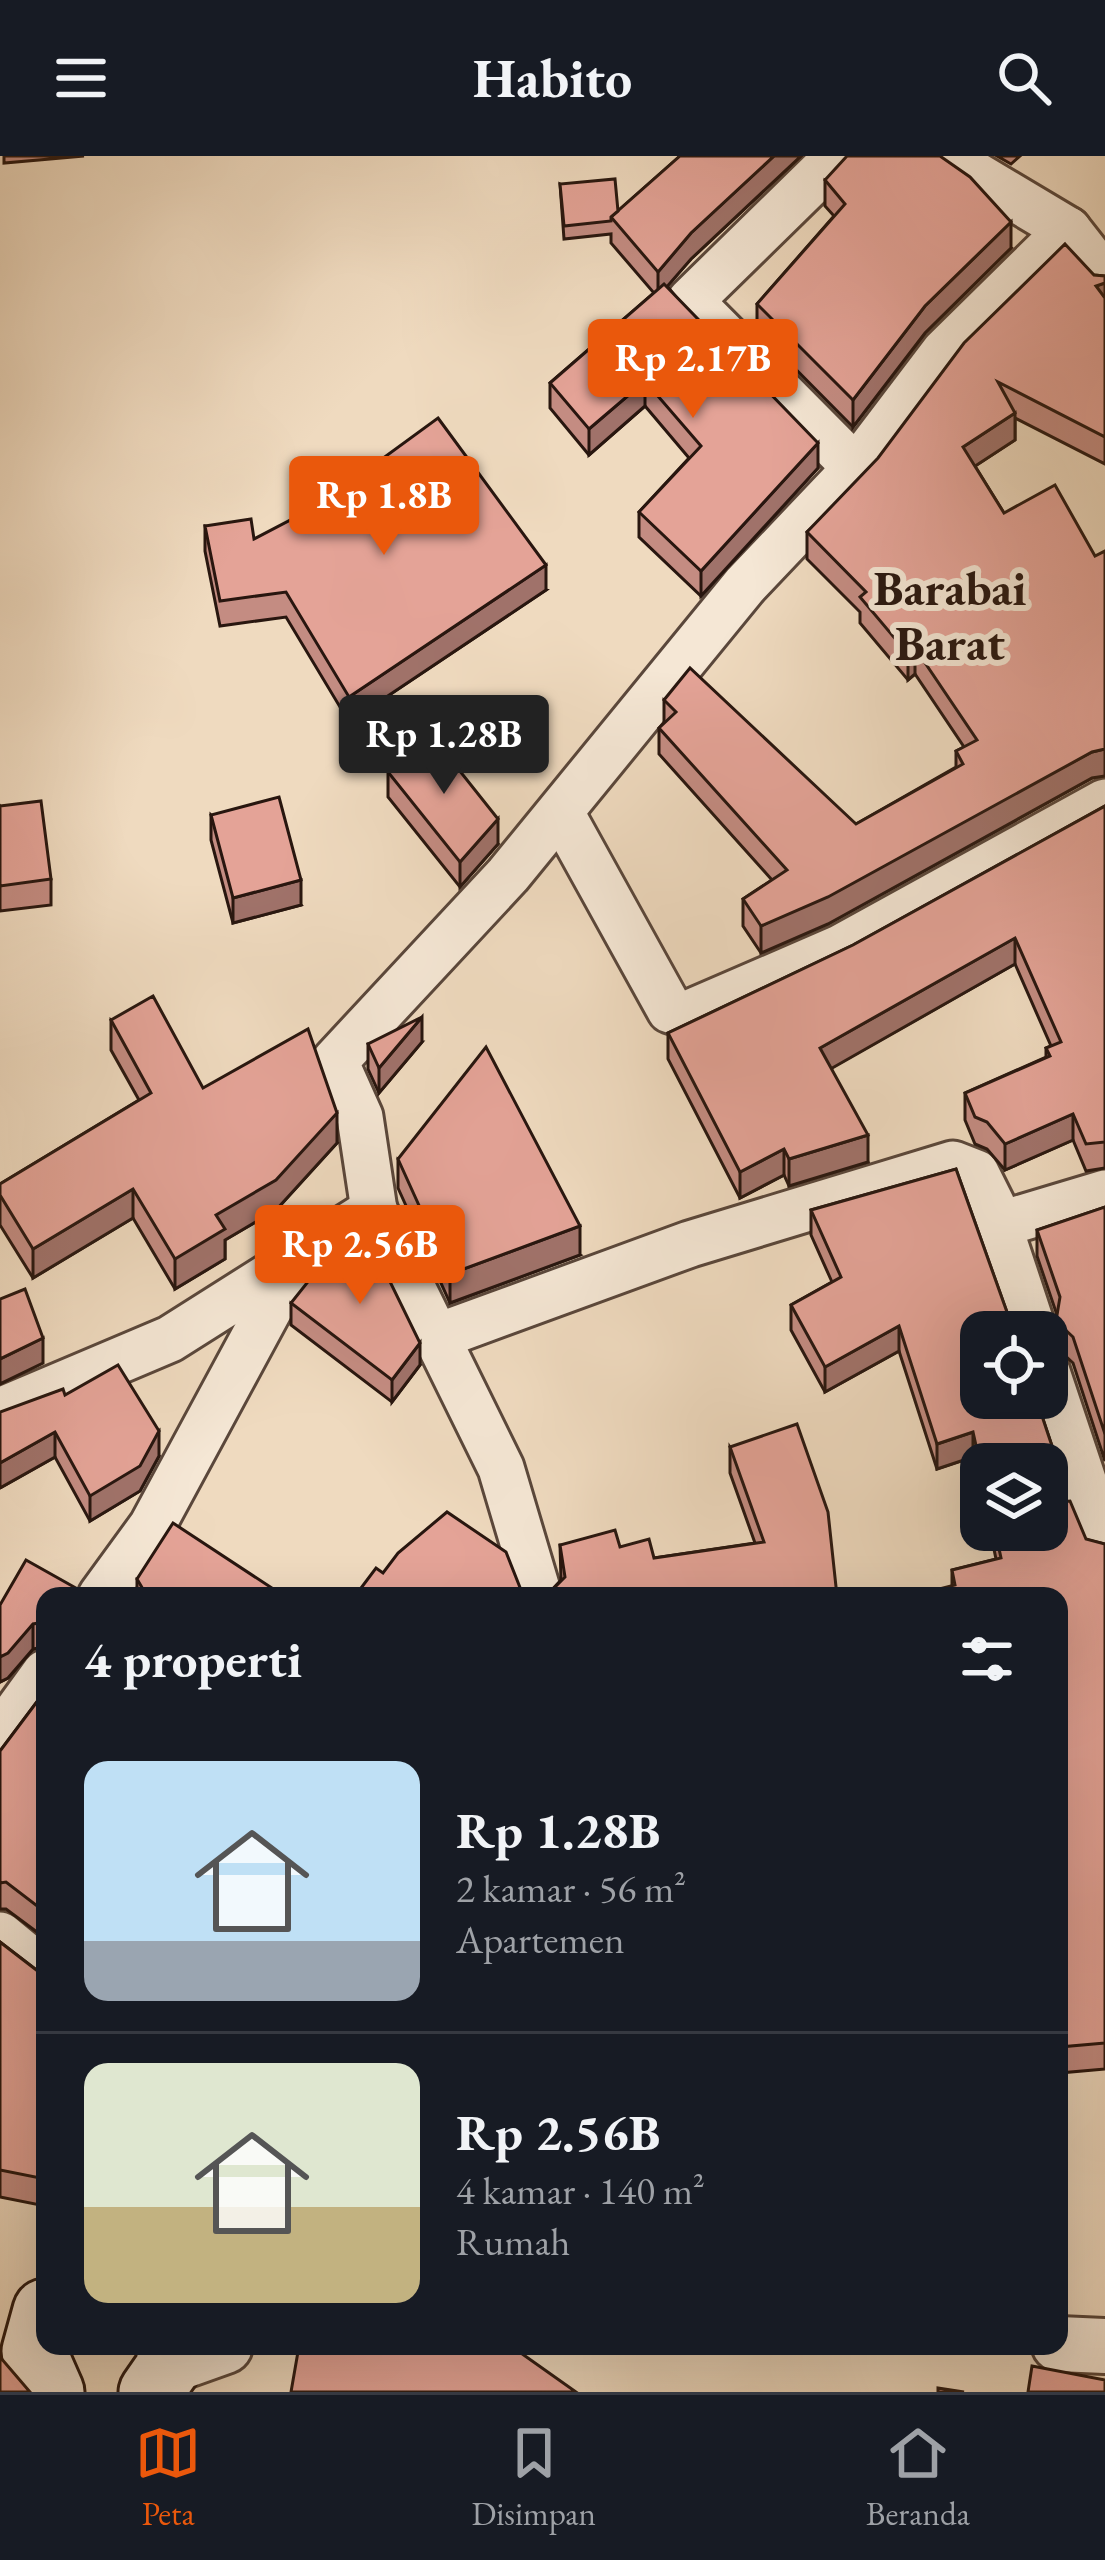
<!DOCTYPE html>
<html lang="id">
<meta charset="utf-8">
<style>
:root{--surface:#171b24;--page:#242831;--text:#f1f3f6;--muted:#9ea1a6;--line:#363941;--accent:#ea580c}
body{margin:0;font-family:"EB Garamond",serif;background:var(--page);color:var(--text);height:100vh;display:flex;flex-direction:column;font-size:45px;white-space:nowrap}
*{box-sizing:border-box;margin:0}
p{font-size:39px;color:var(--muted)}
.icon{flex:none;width:66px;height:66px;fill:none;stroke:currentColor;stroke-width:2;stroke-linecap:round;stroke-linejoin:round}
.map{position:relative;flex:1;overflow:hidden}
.details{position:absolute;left:36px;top:1431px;width:1032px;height:768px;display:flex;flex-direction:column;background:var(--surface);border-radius:24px;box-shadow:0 12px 48px #0002}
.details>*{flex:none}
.tools{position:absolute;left:960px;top:1155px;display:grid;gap:24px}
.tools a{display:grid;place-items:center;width:108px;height:108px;border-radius:24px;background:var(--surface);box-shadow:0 12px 48px #0002;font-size:60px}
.price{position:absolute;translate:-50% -102px;padding:0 27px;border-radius:12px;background:var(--accent);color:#fff;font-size:39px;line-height:78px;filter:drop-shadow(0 3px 6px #0008)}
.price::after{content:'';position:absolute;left:50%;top:72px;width:36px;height:27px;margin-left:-18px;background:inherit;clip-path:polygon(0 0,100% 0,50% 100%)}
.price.active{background:#222;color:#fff}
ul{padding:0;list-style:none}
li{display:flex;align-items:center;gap:36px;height:300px;padding:0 48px}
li+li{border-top:3px solid var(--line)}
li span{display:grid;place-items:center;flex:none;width:336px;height:240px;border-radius:24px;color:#555}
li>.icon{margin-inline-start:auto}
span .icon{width:144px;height:144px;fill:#fffc;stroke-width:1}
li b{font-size:51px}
h2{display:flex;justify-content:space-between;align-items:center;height:144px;padding:0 48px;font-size:51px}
header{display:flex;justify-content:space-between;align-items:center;height:156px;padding:0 48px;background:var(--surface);font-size:54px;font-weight:700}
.menu{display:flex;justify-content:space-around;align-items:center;height:168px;border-top:3px solid var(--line);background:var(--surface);font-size:33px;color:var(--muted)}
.menu a{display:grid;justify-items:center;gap:6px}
.menu .active{color:var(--accent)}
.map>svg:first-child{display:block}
</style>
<header><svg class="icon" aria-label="menu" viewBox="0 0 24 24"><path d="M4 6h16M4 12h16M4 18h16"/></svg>Habito<svg class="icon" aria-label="search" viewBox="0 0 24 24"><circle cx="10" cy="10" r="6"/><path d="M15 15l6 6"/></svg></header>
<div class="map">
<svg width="1105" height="2236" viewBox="0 0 1105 2236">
<rect width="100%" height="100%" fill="#efdabf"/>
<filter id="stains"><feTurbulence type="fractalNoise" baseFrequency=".00167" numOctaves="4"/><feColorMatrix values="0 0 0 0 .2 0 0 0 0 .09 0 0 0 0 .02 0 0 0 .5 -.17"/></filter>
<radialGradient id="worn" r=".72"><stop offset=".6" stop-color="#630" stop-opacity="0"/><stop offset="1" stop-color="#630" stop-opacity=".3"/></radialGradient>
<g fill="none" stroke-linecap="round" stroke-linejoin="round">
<defs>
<g id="minor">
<polyline points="838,0 690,145 856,312"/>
<polyline points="944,0 1068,74 1105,121"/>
<polyline points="561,657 670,854 685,859 840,792 1105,646"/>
<polyline points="374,1054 360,961 335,905 508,719 745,429 856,312 944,196 1068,74"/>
<polyline points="998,1069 1105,1037"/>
<polyline points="436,1181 690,1088 953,1008 976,1017 992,1049 1034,1176"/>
<polyline points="1047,1216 1105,1390"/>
<polyline points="0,1255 170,1183 374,1054 501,1312 539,1440"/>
<polyline points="101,1440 152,1370 294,1107"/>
<polyline points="0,1579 45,1517"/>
<polyline points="0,1779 45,1816"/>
</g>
<g id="tertiary">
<polyline points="1059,2188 1105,2190"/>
<polyline points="169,2210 225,2190"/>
</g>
<g id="secondary">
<polyline points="45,2155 34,2195 52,2236"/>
<polyline points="151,2236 169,2210 169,2190"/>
</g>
</defs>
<use href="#minor" stroke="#5a473b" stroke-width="51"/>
<use href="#tertiary" stroke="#5a473b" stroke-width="60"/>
<use href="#secondary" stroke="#28160f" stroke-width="69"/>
<use href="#minor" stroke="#f5e7d5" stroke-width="45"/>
<use href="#tertiary" stroke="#f5e7d5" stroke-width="54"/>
<use href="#secondary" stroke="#f5e7d5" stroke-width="63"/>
</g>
<g fill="#c48c82" stroke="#28160f" stroke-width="3">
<polygon points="4,0 84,0 4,7"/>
<polygon points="680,0 801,0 691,103 667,130 818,312 701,440 639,381 639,356 689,302 645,250 589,299 550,252 550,227 654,137 611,87 611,78 564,83 560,28 618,55"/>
<polygon points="997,0 1020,0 1011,8"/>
<polygon points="825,24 1011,92 925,177 853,271 757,174 757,148 834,60 825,50"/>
<polygon points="1094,119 1105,120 1105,308 1015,262 1015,284 975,310 1004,357 1095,400 1092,622 828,768 761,797 743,770 743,743 772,724 659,598 659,572 664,567 664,544 856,668 956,611 956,595 964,591 915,518 908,524 860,467 860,456 807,403 807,376"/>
<polygon points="205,370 254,383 546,434 349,566 286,461 220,470 205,395"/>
<polygon points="388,616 498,688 460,731 388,641"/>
<polygon points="0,650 51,723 51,749 0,755"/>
<polygon points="1105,650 1105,1012 1086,1015 1073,984 1005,1014 987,993 975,988 965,964 965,937 1046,901 1046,892 1051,890 1015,808 831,912 868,1006 789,1030 784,1019 740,1042 668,903 668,877 853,789"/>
<polygon points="211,659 301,749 233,767 211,684"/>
<polygon points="111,864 203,932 337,987 276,1054 225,1084 225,1103 175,1133 133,1062 33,1122 0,1069 0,1028 139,944 111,894"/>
<polygon points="422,886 379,937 368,913 368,888"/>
<polygon points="398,1003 580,1099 450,1147 398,1032"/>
<polygon points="956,1013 1008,1159 1025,1176 981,1176 981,1242 1036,1242 1056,1302 1056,1327 1047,1331 1047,1308 981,1308 981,1337 973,1301 937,1313 899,1195 825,1236 791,1174 791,1149 832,1126 811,1079 811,1054"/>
<polygon points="1105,1051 1105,1305 1073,1207 1056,1191 1057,1159 1037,1100 1037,1074"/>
<polygon points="291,1147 420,1209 392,1246 291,1169"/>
<polygon points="65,1239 159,1300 140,1335 90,1365 55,1301 0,1332"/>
<polygon points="730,1291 837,1440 355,1440 383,1417 521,1434 546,1440 561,1424 560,1389 620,1391 654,1402 755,1387 730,1317"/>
<polygon points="990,1374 1047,1374 1105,1388 1105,1913 1059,1917 1059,1440 952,1430 952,1414 996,1403"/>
<polygon points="137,1423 284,1440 137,1440"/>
<polygon points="45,1440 45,1491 33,1493 8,1522 0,1526 0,1449"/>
<polygon points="45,1535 45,1782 6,1753 0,1753 0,1595"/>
<polygon points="0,1786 39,1816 45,1814 45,2050 0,2041"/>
</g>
<g fill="#a0726a" stroke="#28160f" stroke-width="3">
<polygon points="774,0 801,0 691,103 658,141 658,116 691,77"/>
<polygon points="1011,66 1011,92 925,177 853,271 853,244 925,150"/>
<polygon points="1105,127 1105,153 1096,130"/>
<polygon points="645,225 645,250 589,299 589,273"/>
<polygon points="1015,257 1015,284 963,318 963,291"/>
<polygon points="818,287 818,312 701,440 701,415"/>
<polygon points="546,409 546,434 349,566 349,541"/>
<polygon points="915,492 915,518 908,524 908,498"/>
<polygon points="1105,593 1105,620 1092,622 828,768 761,797 761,770 1092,596"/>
<polygon points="498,663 498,688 460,731 460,706"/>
<polygon points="301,724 301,749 233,767 233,742"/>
<polygon points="1015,782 1015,808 820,919 820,892"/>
<polygon points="422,861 422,886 379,937 379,912"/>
<polygon points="337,957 337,987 276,1054 225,1084 225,1103 175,1133 175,1103 216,1059"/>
<polygon points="1073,958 1073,984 1005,1014 1005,988"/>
<polygon points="868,979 868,1006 789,1030 789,1003"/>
<polygon points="784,993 784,1019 740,1042 740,1016"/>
<polygon points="133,1033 133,1062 33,1122 33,1093"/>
<polygon points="580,1070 580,1099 450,1147 450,1118"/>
<polygon points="899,1170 899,1195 825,1236 825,1211"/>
<polygon points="43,1182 43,1207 0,1228 0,1203"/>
<polygon points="420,1187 420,1209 392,1246 392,1224"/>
<polygon points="159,1275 159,1300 140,1335 90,1365 90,1340"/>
<polygon points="55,1276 55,1301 0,1332 0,1307"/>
<polygon points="973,1276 973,1301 937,1313 937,1288"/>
<polygon points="1056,1302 1056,1327 1047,1331 1047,1308 1041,1308"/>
<polygon points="33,1468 33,1493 8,1522 0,1526 0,1501"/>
</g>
<g fill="#e4a397" stroke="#28160f" stroke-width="3">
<polygon points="680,0 774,0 691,77 658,116 611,61"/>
<polygon points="847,0 940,0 970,21 1011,66 925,150 853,244 757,148 845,48 825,24"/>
<polygon points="615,23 618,55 611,61 611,65 564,70 560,28"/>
<polygon points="1065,88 1094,119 1105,120 1105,127 1096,130 1105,142 1105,281 998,226 1015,257 963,291 1004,357 1055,329 1095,400 1105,395 1105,593 1092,596 828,741 761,770 743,743 787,714 659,572 676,556 664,544 690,512 856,668 963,608 956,595 977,584 915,492 908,498 860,441 866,436 807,376 878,302 964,187"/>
<polygon points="664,128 818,287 701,415 639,356 701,290 645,225 589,273 550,227"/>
<polygon points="438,262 546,409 349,541 286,436 220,445 205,370 251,363 254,383 319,349"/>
<polygon points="432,580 498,663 460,706 388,616"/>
<polygon points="279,641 301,724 233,742 211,659"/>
<polygon points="41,645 51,723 0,730 0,650"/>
<polygon points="1105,650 1105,986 1086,988 1073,958 1005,988 987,966 975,961 965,937 1050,900 1046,892 1061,886 1015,782 820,892 868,979 789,1003 784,993 740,1016 668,877 853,789"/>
<polygon points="153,840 203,932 308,873 337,957 276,1024 216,1059 225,1073 175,1103 133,1033 33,1093 0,1039 0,1028 151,937 111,864"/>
<polygon points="422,861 379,912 368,888"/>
<polygon points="486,891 580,1070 450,1118 398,1003"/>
<polygon points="956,1013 1008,1159 1025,1176 981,1176 981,1242 1036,1242 1056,1302 1041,1308 981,1308 981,1312 973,1276 937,1288 899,1170 825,1211 791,1149 841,1121 811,1054"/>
<polygon points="1105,1051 1105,1278 1073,1181 1056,1165 1060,1141 1037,1074"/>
<polygon points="351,1079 377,1099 420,1187 392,1224 291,1147 338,1088"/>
<polygon points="25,1133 43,1182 0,1203 0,1143"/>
<polygon points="118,1209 159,1275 140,1310 90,1340 55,1276 0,1307 0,1256 63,1233 65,1239"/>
<polygon points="797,1268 828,1356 837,1440 355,1440 376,1412 383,1417 398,1397 447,1356 506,1396 521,1434 546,1440 565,1421 560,1389 615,1374 620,1391 649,1383 654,1402 764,1386 730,1291"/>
<polygon points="1070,1345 1086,1383 1105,1388 1105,1887 1059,1891 1059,1440 912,1440 955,1429 952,1414 1001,1402 995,1374 1047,1374 1047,1347"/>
<polygon points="173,1367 284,1440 147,1440 137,1423"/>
<polygon points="26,1404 90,1440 45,1440 45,1466 33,1468 8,1497 0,1501 0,1449"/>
<polygon points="45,1535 45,1756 6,1726 0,1727 0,1595"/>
<polygon points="0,1786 39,1816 45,1814 45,2023 0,2014"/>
<polygon points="299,2190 511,2190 576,2236 291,2236"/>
<polygon points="0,2201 30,2236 0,2236"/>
<polygon points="1032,2210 1105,2224 1105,2236 1028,2236"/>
<polygon points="938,2232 964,2236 938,2236"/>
</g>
<g text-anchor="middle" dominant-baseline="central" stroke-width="12" stroke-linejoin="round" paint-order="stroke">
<g font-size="48" font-weight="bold" fill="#28160f" stroke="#f5e7d5">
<text x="950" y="432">Barabai<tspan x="950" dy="55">Barat</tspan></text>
</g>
</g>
<rect width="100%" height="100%" filter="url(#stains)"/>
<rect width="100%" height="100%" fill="url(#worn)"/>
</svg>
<div class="tools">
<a><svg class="icon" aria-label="locate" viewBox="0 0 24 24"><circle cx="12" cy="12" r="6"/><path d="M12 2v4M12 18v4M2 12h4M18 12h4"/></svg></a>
<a><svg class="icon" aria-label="layers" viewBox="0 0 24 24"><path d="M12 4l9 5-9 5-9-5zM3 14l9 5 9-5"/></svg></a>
</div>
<b class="price" style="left:693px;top:265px">Rp 2.17B</b>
<b class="price" style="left:384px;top:402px">Rp 1.8B</b>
<b class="price active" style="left:444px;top:641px">Rp 1.28B</b>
<b class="price" style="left:360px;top:1151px">Rp 2.56B</b>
<section class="details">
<h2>4 properti<svg class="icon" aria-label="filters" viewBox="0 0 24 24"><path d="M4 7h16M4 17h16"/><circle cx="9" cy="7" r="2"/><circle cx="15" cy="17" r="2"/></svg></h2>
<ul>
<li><span style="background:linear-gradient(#bfe0f5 75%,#9aa5b1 0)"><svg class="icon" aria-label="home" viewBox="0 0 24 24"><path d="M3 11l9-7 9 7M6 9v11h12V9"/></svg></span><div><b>Rp 1.28B</b><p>2 kamar · 56 m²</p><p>Apartemen</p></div></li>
<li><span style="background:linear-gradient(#dfe7d0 60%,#c2b280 0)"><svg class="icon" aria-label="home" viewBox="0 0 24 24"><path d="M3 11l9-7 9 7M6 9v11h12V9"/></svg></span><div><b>Rp 2.56B</b><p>4 kamar · 140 m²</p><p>Rumah</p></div></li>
</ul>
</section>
</div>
<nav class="menu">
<a class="active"><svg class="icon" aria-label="map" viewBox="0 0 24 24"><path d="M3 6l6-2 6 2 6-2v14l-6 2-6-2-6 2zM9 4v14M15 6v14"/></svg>Peta</a>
<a><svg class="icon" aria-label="saved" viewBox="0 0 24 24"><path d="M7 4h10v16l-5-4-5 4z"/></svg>Disimpan</a>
<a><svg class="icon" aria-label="home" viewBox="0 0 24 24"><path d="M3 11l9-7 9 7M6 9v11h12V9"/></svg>Beranda</a>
</nav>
